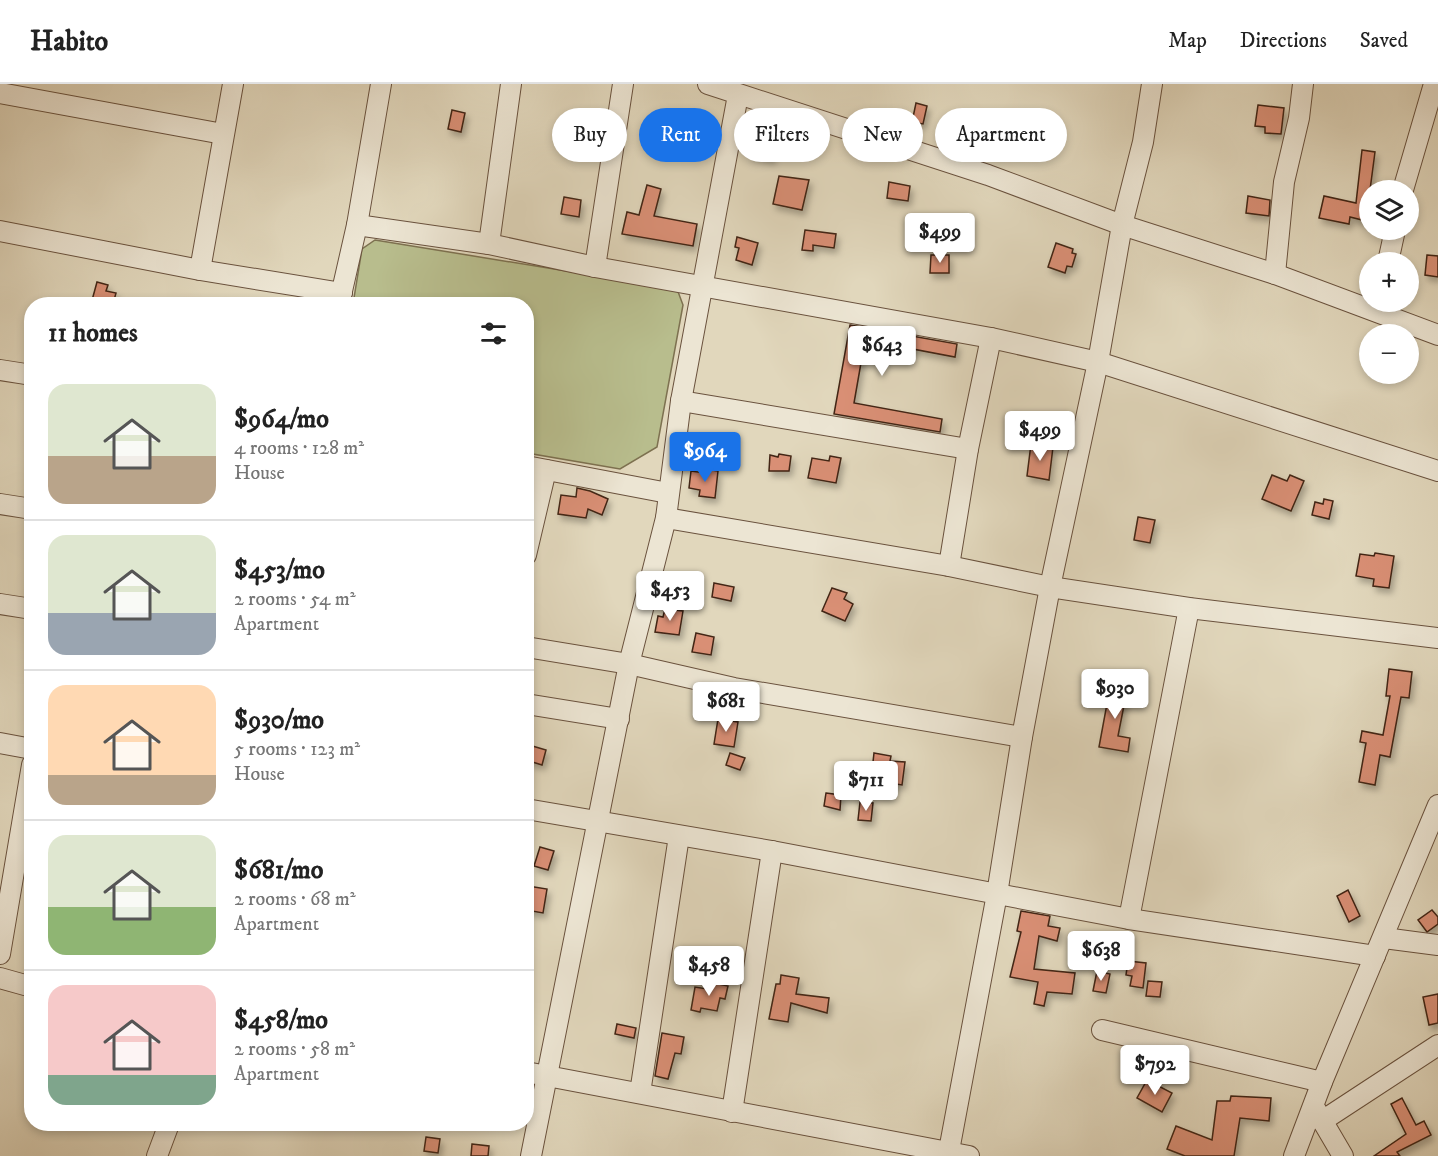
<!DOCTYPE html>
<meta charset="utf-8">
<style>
:root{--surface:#fff;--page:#f2f2f2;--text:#222;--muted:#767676;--line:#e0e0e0;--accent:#1a73e8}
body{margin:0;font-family:"IM FELL DW Pica",serif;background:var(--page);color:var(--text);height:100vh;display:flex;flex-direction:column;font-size:22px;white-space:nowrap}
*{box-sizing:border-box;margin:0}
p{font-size:20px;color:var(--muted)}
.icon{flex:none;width:33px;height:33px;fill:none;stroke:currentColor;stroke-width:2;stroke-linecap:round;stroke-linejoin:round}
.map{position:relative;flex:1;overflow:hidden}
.sheet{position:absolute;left:24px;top:213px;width:510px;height:834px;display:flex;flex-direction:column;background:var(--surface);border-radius:24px;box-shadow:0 3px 9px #0003}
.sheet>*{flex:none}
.guide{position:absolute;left:552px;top:24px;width:570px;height:54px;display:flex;gap:12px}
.controls{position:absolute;left:1359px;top:96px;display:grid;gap:12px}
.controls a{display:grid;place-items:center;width:60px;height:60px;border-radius:50%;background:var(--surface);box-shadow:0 3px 9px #0003;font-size:30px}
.price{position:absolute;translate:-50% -51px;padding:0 14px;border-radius:6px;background:#fff;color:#222;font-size:20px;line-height:39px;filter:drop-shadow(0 2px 3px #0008)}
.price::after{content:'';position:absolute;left:50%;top:36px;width:18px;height:14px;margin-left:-9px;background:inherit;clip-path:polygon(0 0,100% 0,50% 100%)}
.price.on{background:var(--accent);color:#fff}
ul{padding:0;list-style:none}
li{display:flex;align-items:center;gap:18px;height:150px;padding:0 24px}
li+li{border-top:2px solid var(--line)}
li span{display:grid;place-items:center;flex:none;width:168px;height:120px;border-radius:18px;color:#555}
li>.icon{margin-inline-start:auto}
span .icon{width:72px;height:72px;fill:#fffc;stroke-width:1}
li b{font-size:26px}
h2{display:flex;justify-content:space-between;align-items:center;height:72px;padding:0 24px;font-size:26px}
.pill{padding:0 21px;border-radius:27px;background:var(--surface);box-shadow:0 3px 9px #0003;font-size:21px;line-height:54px}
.pill.on{background:var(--accent);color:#fff}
header{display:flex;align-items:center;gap:36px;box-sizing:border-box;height:84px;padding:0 30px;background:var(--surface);border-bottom:2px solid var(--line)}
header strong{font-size:28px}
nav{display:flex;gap:33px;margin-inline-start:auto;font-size:21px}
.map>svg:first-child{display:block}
</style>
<header>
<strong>Habito</strong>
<nav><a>Map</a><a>Directions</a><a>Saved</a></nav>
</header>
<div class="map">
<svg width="1438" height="1072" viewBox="0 0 1438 1072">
<defs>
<filter id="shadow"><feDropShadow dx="3" dy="5" stdDeviation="3" flood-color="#0004"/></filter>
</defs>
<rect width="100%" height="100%" fill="#e1d7bc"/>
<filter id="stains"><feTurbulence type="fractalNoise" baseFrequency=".00333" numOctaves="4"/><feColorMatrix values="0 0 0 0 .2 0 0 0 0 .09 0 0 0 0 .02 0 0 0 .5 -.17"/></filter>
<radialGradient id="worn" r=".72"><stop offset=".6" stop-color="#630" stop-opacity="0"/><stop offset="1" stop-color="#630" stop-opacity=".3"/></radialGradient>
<polygon fill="#b8bd8d" stroke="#7d7150" stroke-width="1.5" points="375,156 677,205 683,221 657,363 620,385 527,369 526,220 353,220 362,165"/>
<g fill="#d98f75" stroke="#422514" stroke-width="1.5" filter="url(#shadow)">
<polygon points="916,19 927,22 923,40 912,38"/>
<polygon points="1258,21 1284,24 1281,50 1265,49 1265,43 1255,42"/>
<polygon points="452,26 465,29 461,48 448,45"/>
<polygon points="753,57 774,61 772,75 750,71"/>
<polygon points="1362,66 1375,68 1370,106 1370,138 1350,133 1349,140 1319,134 1324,112 1356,119"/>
<polygon points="779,92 809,96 802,126 773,120"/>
<polygon points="889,98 910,102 908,117 887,114"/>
<polygon points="647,101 661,105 654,132 697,140 693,162 622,150 627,128 639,131"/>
<polygon points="1248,112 1270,116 1269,132 1246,129"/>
<polygon points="564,113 581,116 579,133 561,130"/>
<polygon points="805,146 836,150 834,164 813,161 813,167 802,166"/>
<polygon points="737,153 758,159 752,181 736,176 739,164 735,163"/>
<polygon points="1056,159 1073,165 1072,169 1076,170 1072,183 1067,182 1065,189 1048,183"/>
<polygon points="931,171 949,171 949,189 930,189"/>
<polygon points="1427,171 1438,172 1438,193 1425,191"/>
<polygon points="97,198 108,201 106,207 116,209 113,220 91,220"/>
<polygon points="850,241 957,260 955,273 865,256 854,319 942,335 940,348 834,330"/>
<polygon points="1031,360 1053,363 1049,396 1027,392"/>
<polygon points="779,370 791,372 789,387 769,387 770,371 778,373"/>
<polygon points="830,372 841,374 836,399 808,394 812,374 829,377"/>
<polygon points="705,385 718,387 715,414 699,412 700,406 689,404 691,387 705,389"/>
<polygon points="1272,391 1287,397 1290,391 1304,397 1291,427 1262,415"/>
<polygon points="577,404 590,407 608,415 602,431 588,425 586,434 558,430 561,411 576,413"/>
<polygon points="1324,415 1333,417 1329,435 1312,431 1315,418 1323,420"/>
<polygon points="1138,433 1155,436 1150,459 1134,456"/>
<polygon points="1375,469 1394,472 1389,504 1373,502 1374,495 1356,492 1360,470 1374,472"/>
<polygon points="714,499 734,503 731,517 712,513"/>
<polygon points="832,504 847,509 844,515 853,520 845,537 822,527"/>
<polygon points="665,525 683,527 679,551 655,548 658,532 663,533"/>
<polygon points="696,549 714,553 711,571 692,568"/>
<polygon points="1389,585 1412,588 1409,614 1401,613 1390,673 1380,671 1375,701 1359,698 1366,659 1360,658 1362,647 1383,651 1390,612 1386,612"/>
<polygon points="1111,598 1128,601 1118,652 1130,654 1128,668 1099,663"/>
<polygon points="718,635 738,638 734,663 714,660"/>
<polygon points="529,661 546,666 542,681 526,676"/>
<polygon points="730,669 745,674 740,686 726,681"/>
<polygon points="874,669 891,672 890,677 905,678 902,701 871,696"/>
<polygon points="826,709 841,711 840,726 824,722"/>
<polygon points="860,718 873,719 871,737 858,736"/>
<polygon points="540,763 554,767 548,786 534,782"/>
<polygon points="528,802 547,805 543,829 526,826"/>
<polygon points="1348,806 1360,832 1349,838 1337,812"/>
<polygon points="1432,826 1438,833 1438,840 1427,848 1418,836"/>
<polygon points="1021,827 1050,832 1048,842 1060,844 1057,857 1039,852 1034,885 1075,889 1072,910 1047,908 1044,922 1034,920 1038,898 1010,893 1021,848 1017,847"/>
<polygon points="1128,877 1146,879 1143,904 1130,902 1132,892 1126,891"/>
<polygon points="1097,887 1110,890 1106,909 1093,907"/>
<polygon points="781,891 799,894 796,910 829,914 827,929 791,919 788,938 769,935 776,900 780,900"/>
<polygon points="1148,897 1162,898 1160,913 1146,912"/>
<polygon points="709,898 728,902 725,915 720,914 717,927 701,924 700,928 691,926 695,903 707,905"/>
<polygon points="1438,910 1438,939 1429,941 1423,913"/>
<polygon points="617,940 636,944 634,954 615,950"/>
<polygon points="662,949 684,953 681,970 675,969 668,995 655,992"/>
<polygon points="1147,996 1172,1009 1162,1028 1137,1014"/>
<polygon points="1231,1012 1271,1014 1269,1037 1240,1034 1234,1072 1185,1072 1167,1065 1176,1042 1212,1056 1217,1017 1230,1017"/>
<polygon points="1402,1014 1416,1041 1424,1037 1431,1051 1397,1068 1400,1072 1374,1072 1406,1050 1391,1020"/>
<polygon points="426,1053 440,1055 438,1069 424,1067"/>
<polygon points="472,1060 489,1062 488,1072 471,1072"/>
</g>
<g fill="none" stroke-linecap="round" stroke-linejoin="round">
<defs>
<g id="minor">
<polyline points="708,0 988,91 1122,141 1275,190 1438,251"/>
<polyline points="0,9 223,50"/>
<polyline points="1403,106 1434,0"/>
<polyline points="357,141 489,160 595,183 991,254 1098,278 1438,387"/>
<polyline points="0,147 200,186 342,209"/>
<polyline points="489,160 511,0"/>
<polyline points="1388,178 1395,146"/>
<polyline points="595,183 623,0"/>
<polyline points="200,186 233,0"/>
<polyline points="1275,190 1284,98 1299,34 1303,0"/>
<polyline points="339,220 357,141 381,0"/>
<polyline points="0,286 32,291"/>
<polyline points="681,317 968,365"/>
<polyline points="526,382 668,409"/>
<polyline points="0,420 32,425"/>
<polyline points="666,434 949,482 1050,503 1189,524 1438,554"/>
<polyline points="526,471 546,386"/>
<polyline points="949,482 968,365 991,254"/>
<polyline points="0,520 32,525"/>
<polyline points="526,563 629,580 734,604 1022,653"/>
<polyline points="526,620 619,635"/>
<polyline points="0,659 32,665"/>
<polyline points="526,725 772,767 1129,835 1375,872"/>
<polyline points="1129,835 1189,524"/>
<polyline points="1384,854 1438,861"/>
<polyline points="0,870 32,681"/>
<polyline points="0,894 32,903"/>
<polyline points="1102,946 1322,998"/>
<polyline points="526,988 969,1072"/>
<polyline points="640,1009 679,752"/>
<polyline points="1316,1026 1343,1072"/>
<polyline points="732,1028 772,767"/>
<polyline points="1322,1037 1438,961"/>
<polyline points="157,1072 169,1040"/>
<polyline points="531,1072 629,580 666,434 681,317 738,11"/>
<polyline points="948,1072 997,810 1022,653 1050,503 1098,278 1122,141 1143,58 1152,0"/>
<polyline points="1294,1072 1322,998 1438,721"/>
</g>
</defs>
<use href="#minor" stroke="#6a523e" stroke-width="22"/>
<use href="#minor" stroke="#ece5d3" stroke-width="20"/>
</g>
<rect width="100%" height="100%" filter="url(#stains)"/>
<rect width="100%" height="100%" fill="url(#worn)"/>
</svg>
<div class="controls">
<a><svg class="icon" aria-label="layers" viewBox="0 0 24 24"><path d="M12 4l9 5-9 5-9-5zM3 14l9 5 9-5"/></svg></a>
<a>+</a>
<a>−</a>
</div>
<b class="price" style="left:940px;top:180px">$499</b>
<b class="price" style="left:882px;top:293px">$643</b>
<b class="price" style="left:1040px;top:378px">$499</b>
<b class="price on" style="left:705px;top:399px">$964</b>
<b class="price" style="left:670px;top:538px">$453</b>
<b class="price" style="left:1115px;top:636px">$930</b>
<b class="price" style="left:726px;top:649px">$681</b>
<b class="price" style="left:866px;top:728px">$711</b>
<b class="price" style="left:1101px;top:898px">$638</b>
<b class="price" style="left:709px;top:913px">$458</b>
<b class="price" style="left:1155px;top:1012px">$792</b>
<div class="guide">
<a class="pill">Buy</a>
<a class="pill on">Rent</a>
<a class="pill">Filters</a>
<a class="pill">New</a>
<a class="pill">Apartment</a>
</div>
<section class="sheet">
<h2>11 homes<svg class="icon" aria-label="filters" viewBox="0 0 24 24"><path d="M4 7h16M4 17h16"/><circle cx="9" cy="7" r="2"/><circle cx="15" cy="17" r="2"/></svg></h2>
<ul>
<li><span style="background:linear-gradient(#dfe7d0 60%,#b9a48a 0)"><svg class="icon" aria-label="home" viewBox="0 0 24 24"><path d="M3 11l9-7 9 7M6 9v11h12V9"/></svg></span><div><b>$964/mo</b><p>4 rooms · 128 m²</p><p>House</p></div></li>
<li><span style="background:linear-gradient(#dfe7d0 65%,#9aa5b1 0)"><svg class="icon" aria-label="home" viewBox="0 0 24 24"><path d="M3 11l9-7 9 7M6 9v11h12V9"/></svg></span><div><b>$453/mo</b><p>2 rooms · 54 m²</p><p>Apartment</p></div></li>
<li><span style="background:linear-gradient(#ffd9b3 75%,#b9a48a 0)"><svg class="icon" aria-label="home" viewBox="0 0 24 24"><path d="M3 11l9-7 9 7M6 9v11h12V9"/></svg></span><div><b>$930/mo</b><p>5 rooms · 123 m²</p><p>House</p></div></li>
<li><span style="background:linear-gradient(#dfe7d0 60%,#8fb573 0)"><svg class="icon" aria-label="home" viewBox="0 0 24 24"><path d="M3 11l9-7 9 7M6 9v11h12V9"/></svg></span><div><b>$681/mo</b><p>2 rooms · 68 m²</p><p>Apartment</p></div></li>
<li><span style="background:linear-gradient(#f6c9c9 75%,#7fa58c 0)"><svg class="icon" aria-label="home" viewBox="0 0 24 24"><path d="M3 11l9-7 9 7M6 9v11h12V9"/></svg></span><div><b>$458/mo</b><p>2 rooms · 58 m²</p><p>Apartment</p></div></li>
</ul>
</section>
</div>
